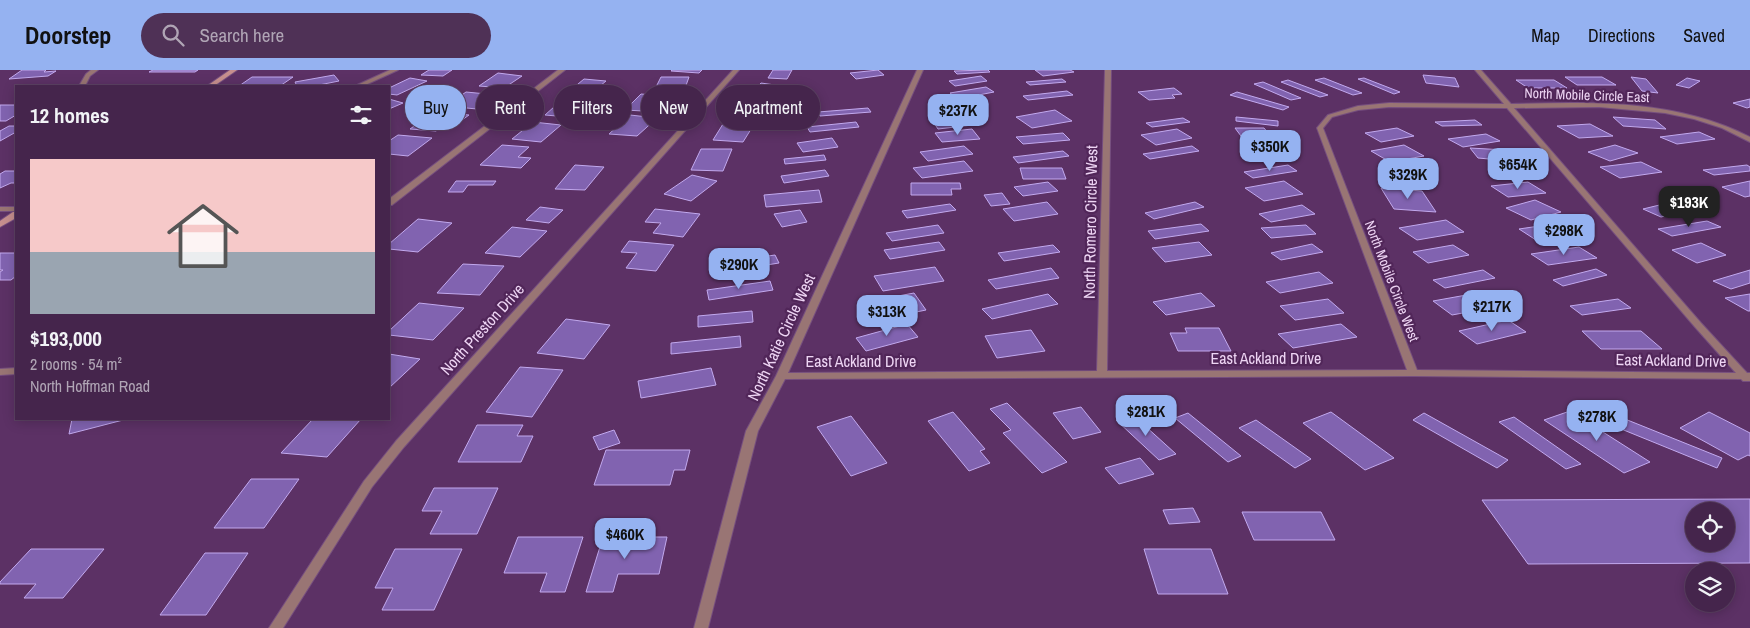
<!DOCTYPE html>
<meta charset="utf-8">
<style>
:root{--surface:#45254c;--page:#4f3156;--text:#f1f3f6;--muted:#b0a5b5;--line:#5d4264;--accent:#95b2f1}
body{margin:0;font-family:"Archivo Narrow",sans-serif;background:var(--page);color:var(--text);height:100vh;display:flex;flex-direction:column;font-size:19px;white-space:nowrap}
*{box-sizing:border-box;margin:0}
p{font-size:16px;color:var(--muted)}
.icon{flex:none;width:28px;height:28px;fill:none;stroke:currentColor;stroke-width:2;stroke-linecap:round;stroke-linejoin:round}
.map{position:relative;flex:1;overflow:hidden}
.panel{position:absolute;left:15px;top:15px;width:375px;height:335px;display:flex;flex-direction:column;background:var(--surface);border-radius:0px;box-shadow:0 2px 12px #0003,0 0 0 1px var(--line)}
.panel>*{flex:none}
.top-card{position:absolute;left:405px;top:15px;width:475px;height:45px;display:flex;gap:10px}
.tools{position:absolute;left:1685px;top:432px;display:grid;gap:10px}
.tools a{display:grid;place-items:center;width:50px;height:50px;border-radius:50%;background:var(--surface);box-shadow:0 2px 12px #0003,0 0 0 1px var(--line);font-size:25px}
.price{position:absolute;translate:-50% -42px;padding:0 11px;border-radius:10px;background:var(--accent);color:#111;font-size:16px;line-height:32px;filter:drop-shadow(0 1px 2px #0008)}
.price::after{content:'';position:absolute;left:50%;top:30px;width:15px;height:11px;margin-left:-8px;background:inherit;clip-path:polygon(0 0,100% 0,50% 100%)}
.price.on{background:#222;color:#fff}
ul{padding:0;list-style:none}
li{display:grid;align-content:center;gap:10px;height:265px;padding:0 15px}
li span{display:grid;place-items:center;height:155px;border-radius:0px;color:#555}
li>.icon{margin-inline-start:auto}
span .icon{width:90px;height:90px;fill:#fffc;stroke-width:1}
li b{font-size:21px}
h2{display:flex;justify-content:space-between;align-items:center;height:60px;padding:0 15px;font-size:21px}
.tag{padding:0 18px;border-radius:22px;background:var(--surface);box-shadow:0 2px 12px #0003,0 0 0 1px var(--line);font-size:18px;line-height:45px}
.tag.on{background:var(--accent);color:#111}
header{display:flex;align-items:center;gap:30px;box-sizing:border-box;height:70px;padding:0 25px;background:var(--accent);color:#111}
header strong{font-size:24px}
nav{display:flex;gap:28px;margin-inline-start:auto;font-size:18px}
.search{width:350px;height:45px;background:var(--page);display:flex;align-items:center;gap:12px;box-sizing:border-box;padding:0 18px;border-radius:28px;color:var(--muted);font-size:19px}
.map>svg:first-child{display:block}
</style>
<header>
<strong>Doorstep</strong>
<div class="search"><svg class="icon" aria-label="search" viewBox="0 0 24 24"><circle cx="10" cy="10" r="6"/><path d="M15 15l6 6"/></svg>Search here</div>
<nav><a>Map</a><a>Directions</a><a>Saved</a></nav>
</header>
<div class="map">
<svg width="1750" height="558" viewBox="0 0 1750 558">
<rect width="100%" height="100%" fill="#5c3165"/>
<g fill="#8163b0" stroke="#c2a9ee" fill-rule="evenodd">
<polygon points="22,0 46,0 44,2 56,1 48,6 9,9"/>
<polygon points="153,0 198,0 195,2 149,2"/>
<polygon points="429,0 452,0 443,6 421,5"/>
<polygon points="672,0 702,0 699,3 671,1"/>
<polygon points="773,0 792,0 787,9 768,8"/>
<polygon points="878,0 884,5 856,9 850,3"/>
<polygon points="988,0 990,2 957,4 954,1"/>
<polygon points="1035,0 1070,0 1074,2 1043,6"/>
<polygon points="498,3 522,6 504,18 479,16"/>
<polygon points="334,5 339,11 314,16 297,16 295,12"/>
<polygon points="1423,5 1455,8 1459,17 1426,13"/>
<polygon points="981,6 987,11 955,16 949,11"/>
<polygon points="252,7 293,7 280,16 239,16"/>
<polygon points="661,7 689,7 684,21 654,21"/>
<polygon points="1565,7 1602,7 1616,15 1577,15"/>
<polygon points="1631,7 1646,9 1658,23 1642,21"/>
<polygon points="410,8 427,11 397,25 389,24 389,18"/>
<polygon points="1324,8 1362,23 1353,25 1315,10"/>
<polygon points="1364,8 1400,22 1394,24 1358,9"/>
<polygon points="1687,8 1700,11 1689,18 1676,15"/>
<polygon points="584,9 606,11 588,26 566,24"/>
<polygon points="1062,9 1066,12 1030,15 1026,12"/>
<polygon points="1288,10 1328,25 1320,27 1281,12"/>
<polygon points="1516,10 1554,10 1567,18 1528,18"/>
<polygon points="1263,12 1301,28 1291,30 1254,14"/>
<polygon points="761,13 782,16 770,28 748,26"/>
<polygon points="986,17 994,22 958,29 950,23"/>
<polygon points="1174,18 1182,24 1172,25 1175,28 1149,30 1138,22"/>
<polygon points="1067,21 1073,25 1028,30 1023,26"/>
<polygon points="466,22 497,25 477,39 446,36"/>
<polygon points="1237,22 1289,37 1283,40 1230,25"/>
<polygon points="641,24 668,26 661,33 670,33 661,42 625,40"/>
<polygon points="564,28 599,30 580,48 545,45"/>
<polygon points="389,29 403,33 389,39"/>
<polygon points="1750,29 1750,37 1747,38 1733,33"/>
<polygon points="746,32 766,35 747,50 727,47"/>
<polygon points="0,35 16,35 16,45 6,51 0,51"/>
<polygon points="868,38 871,42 820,46 818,42"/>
<polygon points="1055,40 1072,51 1032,58 1016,47"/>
<polygon points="434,42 469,45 458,53 448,52 436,61 410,59"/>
<polygon points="630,45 657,48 637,66 609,64"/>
<polygon points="1236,47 1278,51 1278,56 1236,51"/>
<polygon points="1613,47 1655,50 1666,59 1623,56"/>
<polygon points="1183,48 1190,52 1152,57 1146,53"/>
<polygon points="976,49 981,54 938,59 934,53"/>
<polygon points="1475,50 1482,55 1442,56 1435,52"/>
<polygon points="533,52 561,55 541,72 512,69"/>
<polygon points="856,52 859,57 810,62 807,57"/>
<polygon points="723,54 753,56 743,72 713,70"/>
<polygon points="1590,54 1613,66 1579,68 1557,56"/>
<polygon points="9,56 16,56 16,62 0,71 0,61"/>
<polygon points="1235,58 1264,58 1274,70 1244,70"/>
<polygon points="1397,58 1414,66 1381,72 1365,63"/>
<polygon points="972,59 980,69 942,72 935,63"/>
<polygon points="1177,59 1192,68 1156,75 1141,65"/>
<polygon points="1699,62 1715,69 1677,74 1660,67"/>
<polygon points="1063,63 1070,70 1023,74 1016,67"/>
<polygon points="1486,64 1500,71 1463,77 1448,69"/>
<polygon points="398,65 432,68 408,86 389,84 389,71"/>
<polygon points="832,68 838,77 803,82 797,73"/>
<polygon points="502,75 529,77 518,87 531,88 521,98 480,95"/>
<polygon points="1404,75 1424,86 1390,92 1371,81"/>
<polygon points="1615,75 1638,83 1610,91 1588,82"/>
<polygon points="964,76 973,84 928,91 920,82"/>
<polygon points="1192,76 1199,81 1150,89 1143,84"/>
<polygon points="1274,77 1288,85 1260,91 1247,82"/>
<polygon points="1470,78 1506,80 1522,99 1496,97 1489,89 1478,88"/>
<polygon points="701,79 732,79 723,101 691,100"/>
<polygon points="1063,81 1069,86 1018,93 1013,87"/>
<polygon points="824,85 826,90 785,94 784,89"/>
<polygon points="964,91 973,101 922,108 913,98"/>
<polygon points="1641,92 1662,102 1620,108 1600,97"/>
<polygon points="575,95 604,97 585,120 555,119"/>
<polygon points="1288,95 1297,101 1253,108 1244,102"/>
<polygon points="1747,95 1750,97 1750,101 1714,105 1703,100"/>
<polygon points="1020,98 1062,98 1066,109 1023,109"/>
<polygon points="825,100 829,106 784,113 781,106"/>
<polygon points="5,101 16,101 16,113 11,113 0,118 0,104"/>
<polygon points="692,105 717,111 691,131 664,124"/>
<polygon points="456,111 496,111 493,115 468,115 463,122 448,122"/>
<polygon points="1284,111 1303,124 1264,131 1245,118"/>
<polygon points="1750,111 1750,126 1745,127 1722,117"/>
<polygon points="1048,112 1058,121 1023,126 1014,117"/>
<polygon points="1528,112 1546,123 1508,127 1491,116"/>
<polygon points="911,113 960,113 961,119 951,119 952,125 911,125"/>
<polygon points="1381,118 1422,121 1436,142 1394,139"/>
<polygon points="819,120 822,132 766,137 764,125"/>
<polygon points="1002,123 1010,134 991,136 984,125"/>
<polygon points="1535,130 1561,142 1531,150 1506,138"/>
<polygon points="1676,131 1693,139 1661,147 1643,139"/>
<polygon points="1047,132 1058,144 1014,151 1003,139"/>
<polygon points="1195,132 1204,137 1154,149 1145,143"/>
<polygon points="950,134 956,140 907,148 902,141"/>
<polygon points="1302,135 1315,144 1271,152 1259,144"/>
<polygon points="540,137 563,140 549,153 526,150"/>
<polygon points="655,139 700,144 683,167 653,163 661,153 645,152"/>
<polygon points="800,140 807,152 782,157 774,144"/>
<polygon points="418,149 452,153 418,182 389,179 389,174"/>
<polygon points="1446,150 1464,162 1417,170 1399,158"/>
<polygon points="1707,151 1721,157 1672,166 1658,159"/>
<polygon points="1201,154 1209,161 1155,169 1148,161"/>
<polygon points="1553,154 1571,164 1536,170 1519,159"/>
<polygon points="938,155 944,163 892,171 886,163"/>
<polygon points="1306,155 1316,164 1271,168 1261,158"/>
<polygon points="512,157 547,161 520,187 485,183"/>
<polygon points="629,171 674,175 656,201 626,198 637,183 621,182"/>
<polygon points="939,172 945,180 890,189 884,180"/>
<polygon points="1199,172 1212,185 1165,192 1152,178"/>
<polygon points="1701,173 1726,185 1697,193 1672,180"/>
<polygon points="1312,174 1323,182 1281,190 1271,183"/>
<polygon points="1053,175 1060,182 1004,191 998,183"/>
<polygon points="1453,175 1469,185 1428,193 1413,182"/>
<polygon points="1579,177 1597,188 1548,195 1531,184"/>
<polygon points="0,183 16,183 16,206 11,210 0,210 0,202 3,200 0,200"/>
<polygon points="775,185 779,193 723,202 720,193"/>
<polygon points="463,194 504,196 480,225 437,223"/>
<polygon points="935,197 944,211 883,221 874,206"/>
<polygon points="1051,198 1059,208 996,219 988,210"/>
<polygon points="1596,199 1607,205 1563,216 1553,210"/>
<polygon points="1483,200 1495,208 1445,218 1433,210"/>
<polygon points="1750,200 1750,213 1731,219 1713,211"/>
<polygon points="1319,202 1333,213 1280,223 1266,212"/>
<polygon points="770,211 773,220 709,230 707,220"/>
<polygon points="914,223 926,240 877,250 866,232"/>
<polygon points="1201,223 1215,236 1166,245 1153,232"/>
<polygon points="1048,224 1058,234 992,249 982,239"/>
<polygon points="1472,224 1480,230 1500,226 1511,234 1452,245 1433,231"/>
<polygon points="1750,224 1750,241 1748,241 1725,228"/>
<polygon points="1328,229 1344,243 1295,250 1280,236"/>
<polygon points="1618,229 1631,238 1582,245 1570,236"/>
<polygon points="419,233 464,238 433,270 389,265 389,261"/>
<polygon points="752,241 753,252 698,257 698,246"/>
<polygon points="566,249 610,255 584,289 537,283"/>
<polygon points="1508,250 1526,262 1477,274 1459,261"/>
<polygon points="907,254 918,267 866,281 856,268"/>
<polygon points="1341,254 1357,267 1293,278 1278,264"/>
<polygon points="1185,258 1219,258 1231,281 1178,281 1170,263 1187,263"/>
<polygon points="1031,260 1045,281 997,288 985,266"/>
<polygon points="1582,261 1641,261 1662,279 1601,279"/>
<polygon points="740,266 741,277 671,284 671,273"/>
<polygon points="389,284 420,289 389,318"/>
<polygon points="520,297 563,300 532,347 486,342"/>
<polygon points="711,298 716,315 641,328 638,311"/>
<polygon points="1007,333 1067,392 1042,403 1003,363 1011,360 990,339"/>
<polygon points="1081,337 1101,362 1073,369 1053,343"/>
<polygon points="1570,341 1650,392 1624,403 1544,350"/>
<polygon points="953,342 985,379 980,381 990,393 969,401 928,351"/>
<polygon points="1331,342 1394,388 1365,400 1303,353"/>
<polygon points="1709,342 1750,363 1750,386 1748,385 1738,390 1680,358"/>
<polygon points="1188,343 1241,386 1228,392 1175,348"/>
<polygon points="1424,343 1508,390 1497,398 1413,350"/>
<polygon points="1610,343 1722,388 1717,398 1604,352"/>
<polygon points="1133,345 1176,384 1159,390 1116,350"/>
<polygon points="851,346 887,393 851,406 817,357"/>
<polygon points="1514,347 1581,394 1566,399 1499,352"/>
<polygon points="72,349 127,349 69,364"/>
<polygon points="313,349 361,349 327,387 281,383"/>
<polygon points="1256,350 1311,389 1295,398 1239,358"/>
<polygon points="477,355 523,355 517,366 533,366 521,392 458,392"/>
<polygon points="614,360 620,373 599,380 593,367"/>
<polygon points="606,380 690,380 685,400 674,400 670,415 594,415"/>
<polygon points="1140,388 1154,404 1119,414 1105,398"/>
<polygon points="251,409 299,409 264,458 214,458"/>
<polygon points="434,418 498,418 477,464 430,464 442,441 422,441"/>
<path d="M 1750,429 L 1750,493 L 1528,494 L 1482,430 ZM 1694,441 L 1726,441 L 1726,474 L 1694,474 Z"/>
<polygon points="1193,438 1200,452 1169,454 1163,440"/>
<polygon points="1242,442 1321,442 1335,470 1254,470"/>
<polygon points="518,467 583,467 565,522 540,522 547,503 504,503"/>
<polygon points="603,467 667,467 659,504 618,504 613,522 586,522"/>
<polygon points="31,479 104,479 63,528 24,528 36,514 0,514 0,512"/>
<polygon points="395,479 462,479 434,540 382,540 393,518 375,518"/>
<polygon points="1144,479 1211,479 1228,524 1158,524"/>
<polygon points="205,483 248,483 206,545 160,545"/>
</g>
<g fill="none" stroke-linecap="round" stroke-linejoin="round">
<defs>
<g id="street">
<polygon points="91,0 98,0 90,6 85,16 79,16 86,4"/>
<polygon points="390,0 398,0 363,16 355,16"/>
<polygon points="558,0 565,0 392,135 389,135 389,129"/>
<polygon points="733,0 739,0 404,377 372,417 283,558 269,558 364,411 396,371"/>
<path d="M 917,0 L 923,0 L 788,303 L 1097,301 L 1105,0 L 1111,0 L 1107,301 L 1407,300 L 1317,58 L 1328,45 L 1358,36 L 1389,33 L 1504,34 L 1475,0 L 1481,0 L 1511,34 C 1593,32 1675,29 1750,67 L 1750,72 L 1722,58 L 1694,49 L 1665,43 L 1599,37 L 1514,38 L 1701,253 L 1747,303 L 1750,303 L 1750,311 L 1743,311 L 1741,309 L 1413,306 L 785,309 L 758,361 L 708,558 L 694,558 L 746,361 L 776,306 ZM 1389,37 L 1507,38 L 1695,257 L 1736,303 L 1417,300 L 1323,58 L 1332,47 L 1358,40 Z"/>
<rect x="0" y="137" width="16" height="4"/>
<polygon points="16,298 16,304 0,305 0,299"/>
</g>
<g id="secondary">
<polygon points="230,0 237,0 214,16 207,16"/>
<polygon points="13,142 16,142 16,148 0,157 0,151"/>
</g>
</defs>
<use href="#street" stroke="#764f7f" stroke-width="2"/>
<use href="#secondary" stroke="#764f7f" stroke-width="2"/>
<use href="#street" fill="#997574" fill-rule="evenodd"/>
<use href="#secondary" fill="#c68f8e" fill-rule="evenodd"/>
</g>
<g text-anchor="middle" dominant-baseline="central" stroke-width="4.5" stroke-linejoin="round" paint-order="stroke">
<g font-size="14" fill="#eed5f4" stroke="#512659">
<text transform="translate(1587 25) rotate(2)">North Mobile Circle East</text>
<text transform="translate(1392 211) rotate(69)">North Mobile Circle West</text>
</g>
<g font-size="16" fill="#eed5f4" stroke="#512659">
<text transform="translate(1090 152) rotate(-89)">North Romero Circle West</text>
<text transform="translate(482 259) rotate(-48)">North Preston Drive</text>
<text transform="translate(781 267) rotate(-65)">North Katie Circle West</text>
<text x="1266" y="288">East Ackland Drive</text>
<text transform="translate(1671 290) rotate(1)">East Ackland Drive</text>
<text x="861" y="291">East Ackland Drive</text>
</g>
</g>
</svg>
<div class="tools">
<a><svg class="icon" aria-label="locate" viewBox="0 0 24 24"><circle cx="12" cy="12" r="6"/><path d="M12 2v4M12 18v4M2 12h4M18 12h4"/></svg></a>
<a><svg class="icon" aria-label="layers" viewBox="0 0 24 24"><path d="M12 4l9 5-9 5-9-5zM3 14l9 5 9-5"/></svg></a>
</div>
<b class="price" style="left:958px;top:66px">$237K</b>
<b class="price" style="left:1270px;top:102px">$350K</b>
<b class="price" style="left:1518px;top:120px">$654K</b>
<b class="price" style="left:1408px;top:130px">$329K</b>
<b class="price on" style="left:1689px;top:158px">$193K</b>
<b class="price" style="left:1564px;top:186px">$298K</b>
<b class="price" style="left:739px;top:220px">$290K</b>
<b class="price" style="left:1492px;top:262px">$217K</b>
<b class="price" style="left:887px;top:267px">$313K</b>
<b class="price" style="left:1146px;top:367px">$281K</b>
<b class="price" style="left:1597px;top:372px">$278K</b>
<b class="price" style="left:625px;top:490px">$460K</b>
<div class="top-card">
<a class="tag on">Buy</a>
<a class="tag">Rent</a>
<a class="tag">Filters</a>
<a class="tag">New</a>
<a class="tag">Apartment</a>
</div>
<section class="panel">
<h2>12 homes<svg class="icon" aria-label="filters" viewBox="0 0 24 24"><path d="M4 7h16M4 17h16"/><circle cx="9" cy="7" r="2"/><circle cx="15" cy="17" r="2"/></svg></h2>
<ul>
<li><span style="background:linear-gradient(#f6c9c9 60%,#9aa5b1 0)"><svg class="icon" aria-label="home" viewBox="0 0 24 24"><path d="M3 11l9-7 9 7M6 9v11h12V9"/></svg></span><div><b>$193,000</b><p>2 rooms · 54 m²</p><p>North Hoffman Road</p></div></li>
</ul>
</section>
</div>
